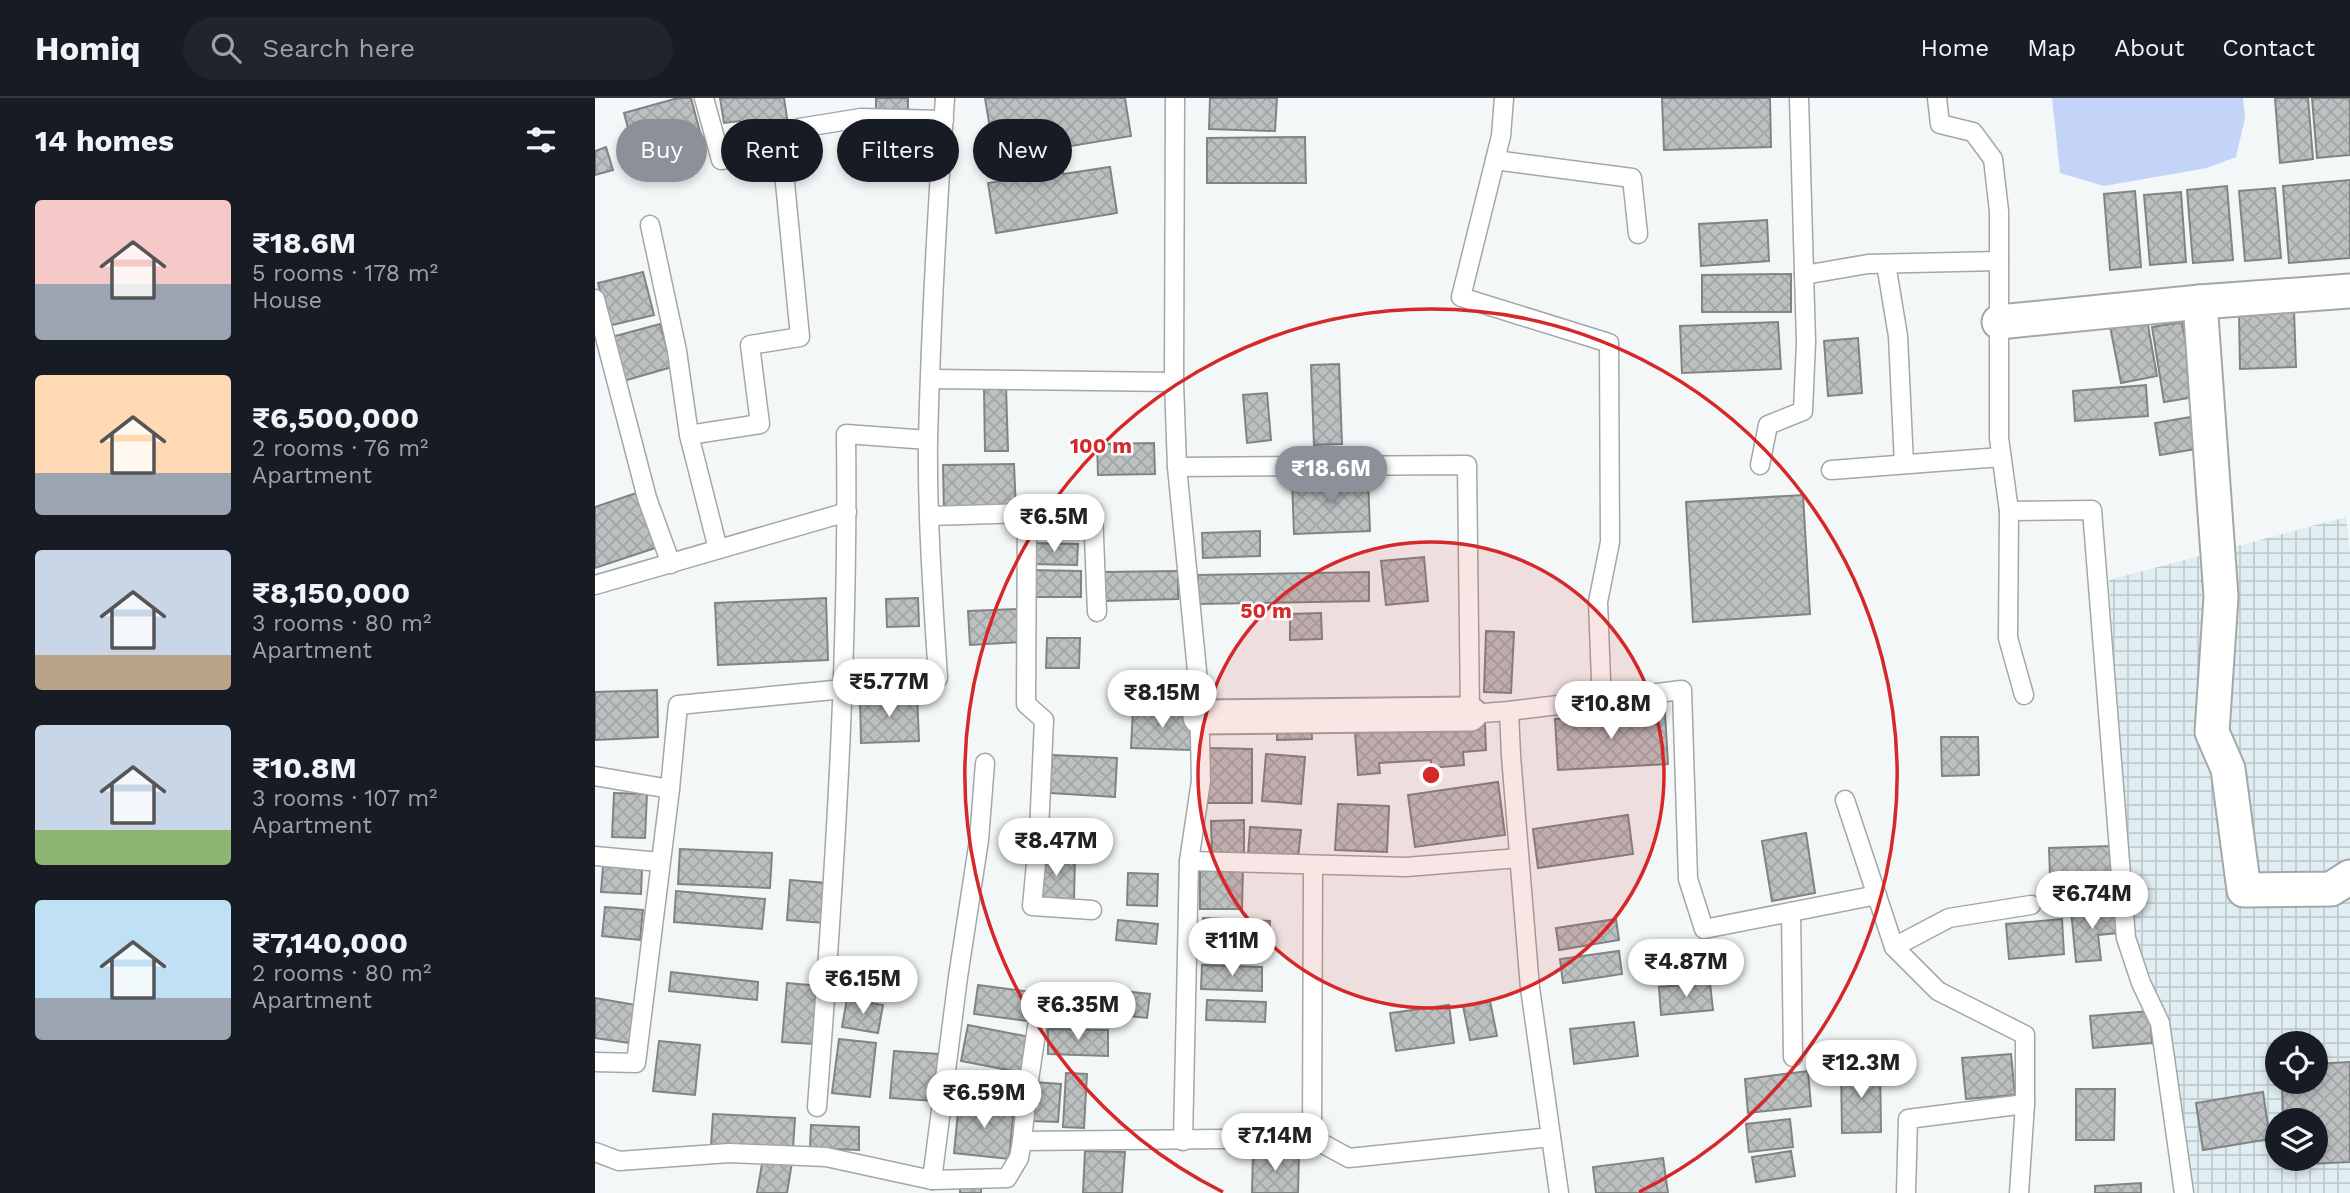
<!DOCTYPE html>
<meta charset="utf-8">
<style>
:root{--surface:#171b24;--page:#20242c;--text:#f1f3f6;--muted:#9ea1a6;--line:#363941;--accent:#8c9099}
body{margin:0;font-family:"Work Sans",sans-serif;background:var(--page);color:var(--text);height:100vh;display:flex;flex-direction:column;font-size:26px;white-space:nowrap}
*{box-sizing:border-box;margin:0}
p{font-size:23px;color:var(--muted)}
.icon{flex:none;width:38px;height:38px;fill:none;stroke:currentColor;stroke-width:2;stroke-linecap:round;stroke-linejoin:round}
.map{position:relative;flex:1;overflow:hidden}
.sheet{display:flex;flex-direction:column;background:var(--surface);width:595px}
.sheet>*{flex:none}
.guide{position:absolute;left:21px;top:21px;width:665px;height:63px;display:flex;gap:14px}
.fabs{position:absolute;left:1670px;top:933px;display:grid;gap:14px}
.fabs a{display:grid;place-items:center;width:63px;height:63px;border-radius:50%;background:var(--surface);box-shadow:0 4px 10px #0003;font-size:35px}
.price{position:absolute;translate:-50% -60px;padding:0 16px;border-radius:24px;background:#fff;color:#222;font-size:23px;line-height:46px;filter:drop-shadow(0 2px 4px #0008)}
.price::after{content:'';position:absolute;left:50%;top:42px;width:21px;height:16px;margin-left:-10px;background:inherit;clip-path:polygon(0 0,100% 0,50% 100%)}
.price.active{background:var(--accent);color:#fff}
ul{padding:0;list-style:none}
li{display:flex;align-items:center;gap:21px;height:175px;padding:0 35px}
li span{display:grid;place-items:center;flex:none;width:196px;height:140px;border-radius:7px;color:#555}
li>.icon{margin-inline-start:auto}
span .icon{width:84px;height:84px;fill:#fffc;stroke-width:1}
li b{font-size:30px}
h2{display:flex;justify-content:space-between;align-items:center;height:84px;padding:0 35px;font-size:30px}
.tag{padding:0 24px;border-radius:32px;background:var(--surface);box-shadow:0 4px 10px #0003;font-size:24px;line-height:63px}
.tag.active{background:var(--accent);color:#fff}
header{display:flex;align-items:center;gap:42px;box-sizing:border-box;height:98px;padding:0 35px;background:var(--surface);border-bottom:2px solid var(--line)}
header strong{font-size:33px}
nav{display:flex;gap:38px;margin-inline-start:auto;font-size:24px}
.search{width:490px;height:63px;background:var(--page);display:flex;align-items:center;gap:18px;box-sizing:border-box;padding:0 24px;border-radius:38px;color:var(--muted);font-size:26px}
main{display:flex;flex:1;min-height:0}
.map>svg:first-child{display:block}
</style>
<header>
<strong>Homiq</strong>
<div class="search"><svg class="icon" aria-label="search" viewBox="0 0 24 24"><circle cx="10" cy="10" r="6"/><path d="M15 15l6 6"/></svg>Search here</div>
<nav><a>Home</a><a>Map</a><a>About</a><a>Contact</a></nav>
</header>
<main>
<section class="sheet">
<h2>14 homes<svg class="icon" aria-label="filters" viewBox="0 0 24 24"><path d="M4 7h16M4 17h16"/><circle cx="9" cy="7" r="2"/><circle cx="15" cy="17" r="2"/></svg></h2>
<ul>
<li><span style="background:linear-gradient(#f6c9c9 60%,#9aa5b1 0)"><svg class="icon" aria-label="home" viewBox="0 0 24 24"><path d="M3 11l9-7 9 7M6 9v11h12V9"/></svg></span><div><b>₹18.6M</b><p>5 rooms · 178 m²</p><p>House</p></div></li>
<li><span style="background:linear-gradient(#ffd9b3 70%,#9aa5b1 0)"><svg class="icon" aria-label="home" viewBox="0 0 24 24"><path d="M3 11l9-7 9 7M6 9v11h12V9"/></svg></span><div><b>₹6,500,000</b><p>2 rooms · 76 m²</p><p>Apartment</p></div></li>
<li><span style="background:linear-gradient(#c9d6e8 75%,#b9a48a 0)"><svg class="icon" aria-label="home" viewBox="0 0 24 24"><path d="M3 11l9-7 9 7M6 9v11h12V9"/></svg></span><div><b>₹8,150,000</b><p>3 rooms · 80 m²</p><p>Apartment</p></div></li>
<li><span style="background:linear-gradient(#c9d6e8 75%,#8fb573 0)"><svg class="icon" aria-label="home" viewBox="0 0 24 24"><path d="M3 11l9-7 9 7M6 9v11h12V9"/></svg></span><div><b>₹10.8M</b><p>3 rooms · 107 m²</p><p>Apartment</p></div></li>
<li><span style="background:linear-gradient(#bfe0f5 70%,#9aa5b1 0)"><svg class="icon" aria-label="home" viewBox="0 0 24 24"><path d="M3 11l9-7 9 7M6 9v11h12V9"/></svg></span><div><b>₹7,140,000</b><p>2 rooms · 80 m²</p><p>Apartment</p></div></li>
</ul>
</section>
<div class="map">
<svg width="1755" height="1095" viewBox="0 0 1755 1095">
<defs>
<pattern id="industrial-grid" width="8" height="8" patternUnits="userSpaceOnUse" patternTransform="scale(1.75)"><rect width="8" height="8" fill="#e0edf1"/><path d="M0 4h8M4 0v8" fill="none" stroke="#c0cbcf"/></pattern>
<pattern id="building-cross-hatch" width="8" height="8" patternUnits="userSpaceOnUse" patternTransform="scale(1.75)"><rect width="8" height="8" fill="#bcc0c0"/><path d="M0 0l8 8M0 8l8-8" fill="none" stroke="#a2a5a5"/></pattern>
</defs>
<rect width="100%" height="100%" fill="#f3f7f8"/>
<path fill="url(#industrial-grid)" fill-rule="evenodd" d="M 1751,419 L 1755,455 L 1755,1095 L 1598,1095 L 1573,927 L 1536,843 L 1514,482 ZM 1682,945 L 1720,945 L 1720,984 L 1682,984 ZM 1682,1022 L 1720,1022 L 1720,1060 L 1682,1060 Z"/>
<polygon fill="#c4d4f9" points="1457,0 1648,0 1650,20 1641,59 1612,70 1509,88 1465,75"/>
<g fill="url(#building-cross-hatch)" stroke="#808483" stroke-width="2">
<polygon points="83,0 96,0 110,53 44,71 29,15"/>
<polygon points="125,0 189,0 195,40 149,47 145,23 129,25"/>
<rect x="281" y="0" width="32" height="12"/>
<polygon points="390,0 530,0 536,38 464,50 468,76 515,69 522,115 401,135 393,85 450,76 446,47 399,55"/>
<polygon points="615,0 682,0 680,33 614,31"/>
<polygon points="1067,0 1175,0 1176,49 1069,52"/>
<polygon points="1680,0 1713,0 1718,61 1685,65"/>
<polygon points="1717,0 1755,0 1755,57 1722,60"/>
<polygon points="710,39 711,85 612,85 612,40"/>
<polygon points="11,49 18,72 0,77 0,53"/>
<polygon points="1755,82 1755,160 1694,165 1688,88"/>
<polygon points="1632,88 1638,162 1598,165 1592,92"/>
<polygon points="1680,90 1686,160 1650,163 1644,93"/>
<polygon points="1540,93 1546,169 1515,172 1509,96"/>
<polygon points="1586,94 1591,164 1555,167 1549,97"/>
<polygon points="1172,122 1174,163 1106,168 1104,126"/>
<polygon points="48,174 59,217 13,228 3,185"/>
<polygon points="1196,176 1196,214 1107,214 1107,177"/>
<polygon points="1699,212 1701,269 1645,271 1644,214"/>
<polygon points="1552,222 1562,278 1526,285 1515,228"/>
<polygon points="1183,224 1186,271 1087,275 1085,228"/>
<polygon points="1587,224 1600,299 1569,304 1557,229"/>
<polygon points="65,226 77,269 25,284 13,240"/>
<polygon points="1263,240 1267,295 1233,298 1229,243"/>
<polygon points="744,266 747,346 719,347 716,267"/>
<polygon points="1551,287 1553,318 1480,323 1478,293"/>
<polygon points="389,289 411,289 413,353 390,353"/>
<polygon points="672,295 676,342 652,345 648,297"/>
<polygon points="1602,318 1607,350 1565,357 1560,325"/>
<polygon points="559,345 560,376 503,377 502,346"/>
<polygon points="419,366 421,413 349,414 348,367"/>
<polygon points="773,379 775,433 699,436 697,382"/>
<polygon points="44,394 63,449 0,470 0,409"/>
<polygon points="1208,397 1215,516 1098,524 1091,404"/>
<polygon points="477,421 477,440 435,441 435,422"/>
<polygon points="665,433 665,458 608,460 607,435"/>
<polygon points="435,445 483,446 482,467 435,466"/>
<polygon points="829,459 833,503 791,507 786,463"/>
<polygon points="434,472 486,473 486,499 434,499"/>
<polygon points="583,473 583,501 508,503 508,474"/>
<polygon points="774,474 774,503 603,506 603,477"/>
<polygon points="231,500 233,562 123,567 120,505"/>
<polygon points="323,500 324,528 292,529 291,501"/>
<polygon points="425,511 427,544 375,547 373,513"/>
<polygon points="726,515 727,541 695,542 695,516"/>
<polygon points="891,533 919,534 916,595 889,594"/>
<polygon points="452,540 485,540 484,570 451,570"/>
<polygon points="62,592 63,639 0,642 0,594"/>
<polygon points="322,596 324,643 266,645 265,598"/>
<polygon points="538,612 597,614 596,652 536,650"/>
<polygon points="1070,615 1073,666 963,672 960,621"/>
<polygon points="716,622 717,641 682,642 682,623"/>
<polygon points="890,625 891,652 868,654 869,667 836,670 836,662 784,665 785,675 763,677 760,634"/>
<polygon points="1346,639 1383,639 1384,677 1347,678"/>
<polygon points="613,650 657,651 657,705 612,705"/>
<polygon points="671,656 710,659 706,706 667,703"/>
<polygon points="457,657 522,660 520,699 455,695"/>
<polygon points="903,684 910,737 820,749 813,697"/>
<polygon points="19,695 52,696 50,740 17,739"/>
<polygon points="743,706 794,708 792,754 740,752"/>
<polygon points="1033,717 1038,756 943,770 938,731"/>
<polygon points="649,722 649,756 617,757 616,723"/>
<polygon points="655,729 706,732 703,761 653,757"/>
<polygon points="1211,735 1220,795 1177,803 1167,743"/>
<polygon points="1517,748 1518,776 1455,778 1454,750"/>
<polygon points="85,751 177,755 175,790 83,786"/>
<polygon points="443,759 480,760 479,801 441,800"/>
<polygon points="8,768 47,771 46,796 6,794"/>
<polygon points="605,770 648,771 647,811 605,811"/>
<polygon points="533,775 563,776 562,808 532,807"/>
<polygon points="195,782 232,785 229,825 192,822"/>
<polygon points="81,793 170,801 167,831 79,824"/>
<polygon points="1520,808 1523,835 1503,837 1506,862 1481,864 1476,812"/>
<polygon points="10,809 48,812 45,842 7,838"/>
<polygon points="608,820 675,823 674,851 606,849"/>
<polygon points="1021,821 1024,842 964,852 961,830"/>
<polygon points="1467,821 1469,856 1414,861 1411,826"/>
<polygon points="523,822 563,826 561,846 521,842"/>
<polygon points="1024,853 1027,876 968,885 965,861"/>
<polygon points="607,867 667,869 667,893 606,891"/>
<polygon points="76,874 163,884 162,902 74,893"/>
<polygon points="192,885 225,888 220,946 187,944"/>
<polygon points="1115,885 1118,912 1066,917 1064,889"/>
<polygon points="383,887 437,894 432,923 379,916"/>
<polygon points="518,892 555,896 552,920 515,916"/>
<polygon points="0,900 41,907 35,945 0,940"/>
<polygon points="252,901 288,907 283,935 247,929"/>
<polygon points="612,902 671,904 670,924 611,922"/>
<polygon points="895,903 902,938 875,942 868,908"/>
<polygon points="854,907 859,945 801,953 795,915"/>
<polygon points="1555,913 1557,945 1498,950 1495,918"/>
<polygon points="1039,924 1043,958 979,966 975,931"/>
<polygon points="373,927 435,939 428,975 366,963"/>
<polygon points="453,931 513,932 513,958 453,956"/>
<polygon points="244,941 281,945 275,999 237,995"/>
<polygon points="64,943 105,947 100,997 58,993"/>
<polygon points="299,953 344,956 340,1003 295,1000"/>
<polygon points="1416,956 1420,997 1371,1001 1367,960"/>
<polygon points="1755,964 1755,1064 1690,1067 1690,1060 1720,1060 1720,1022 1688,1022 1687,984 1720,984 1720,966"/>
<polygon points="1285,968 1286,1034 1247,1035 1246,969"/>
<polygon points="1213,973 1216,1008 1153,1015 1150,981"/>
<polygon points="471,975 492,976 489,1030 468,1029"/>
<polygon points="438,984 466,986 463,1024 435,1023"/>
<polygon points="1481,991 1520,991 1519,1042 1481,1042"/>
<polygon points="1668,994 1675,1041 1608,1052 1601,1005"/>
<polygon points="364,1003 419,1008 414,1061 359,1055"/>
<polygon points="118,1016 200,1020 198,1050 116,1047"/>
<polygon points="1195,1021 1198,1049 1154,1054 1151,1026"/>
<polygon points="216,1027 264,1029 264,1052 215,1050"/>
<polygon points="490,1053 530,1054 527,1095 488,1095"/>
<polygon points="1196,1053 1200,1078 1161,1084 1157,1059"/>
<polygon points="658,1054 704,1056 703,1095 657,1095"/>
<polygon points="168,1060 197,1064 192,1095 162,1095"/>
<polygon points="1068,1060 1073,1095 1001,1095 998,1069"/>
<polygon points="1546,1085 1546,1095 1500,1095 1500,1088"/>
<polygon points="386,1087 386,1095 365,1095 365,1088"/>
</g>
<g fill="none" stroke-linecap="round" stroke-linejoin="round">
<defs>
<g id="service">
<polyline points="909,0 906,38 866,199 1014,245 1015,444 1003,504 1006,582"/>
<polyline points="1342,0 1345,26 1378,34 1398,61 1404,113 1404,340 1414,413 1497,412 1531,840 1546,885 1565,925 1589,1095"/>
<polyline points="204,30 266,20 349,22"/>
<polyline points="900,62 1037,80 1043,136"/>
<polyline points="55,127 82,253 94,337 123,451"/>
<polyline points="1291,166 1303,238 1309,366"/>
<polyline points="1209,177 1273,166 1404,163"/>
<polyline points="0,201 52,400 76,466"/>
<polyline points="336,281 579,284 582,369 604,593 606,683 594,763 588,1043"/>
<polyline points="579,284 580,0"/>
<polyline points="94,337 165,326 155,247 205,239 187,54 126,62 109,0"/>
<polyline points="1165,367 1173,327 1208,313 1211,244 1204,0"/>
<polyline points="582,369 872,367 875,616 914,613 1087,592 1093,781 1109,831 1282,797"/>
<polyline points="1236,372 1406,359"/>
<polyline points="1414,413 1413,540 1429,597"/>
<polyline points="432,414 431,606 449,622 444,733 437,808 497,812"/>
<polyline points="335,418 498,413 502,514"/>
<polyline points="0,487 252,414"/>
<path d="M 343,580 C 338,500 332,420 333,341 C 336,227 342,113 350,0"/>
<polyline points="914,613 916,658 935,890 964,1095"/>
<polyline points="0,678 75,691"/>
<polyline points="1250,702 1299,849 1343,893 1430,937 1430,1006 1424,1095"/>
<polyline points="0,758 65,764"/>
<polyline points="594,763 811,769 924,760"/>
<polyline points="1196,814 1198,959"/>
<polyline points="1299,849 1354,820 1436,807"/>
<polyline points="0,964 41,965 75,691 83,607 249,591"/>
<path d="M 222,1009 C 239,785 254,561 251,336 L 333,342"/>
<polyline points="717,1040 754,1060 956,1039"/>
<polyline points="427,1043 432,995 447,896"/>
<polyline points="0,1054 24,1063 134,1055 231,1059 337,1082 412,1080 424,1060 427,1043 717,1040 718,768"/>
<polyline points="337,1082 363,879 384,742 390,665"/>
<polyline points="1311,1095 1313,1021 1430,1006"/>
</g>
<g id="minor">
<polyline points="1755,193 1605,204 1626,499 1617,634 1633,671 1649,792 1736,791 1755,779"/>
<polyline points="1404,224 1605,204"/>
<polyline points="605,619 875,616"/>
</g>
</defs>
<use href="#service" stroke="#a3a7a8" stroke-width="21"/>
<use href="#minor" stroke="#a3a7a8" stroke-width="37"/>
<use href="#service" stroke="#fff" stroke-width="18"/>
<use href="#minor" stroke="#fff" stroke-width="33"/>
</g>
<circle cx="836" cy="677" r="233" fill="#d62828" fill-opacity=".12"/>
<g fill="none" stroke="#d62828" stroke-width="3.5">
<circle cx="836" cy="677" r="233"/>
<path d="M628 1094A466 466 0 1 1 1044 1094"/>
</g>
<circle cx="836" cy="677" r="10" fill="#d62828" stroke="#fff" stroke-width="3.5"/>
<g font-size="21" text-anchor="middle" font-weight="bold" fill="#d62828" stroke="#fff" stroke-width="5" stroke-linejoin="round" paint-order="stroke">
<text x="506" y="355">100 m</text>
<text x="671" y="520">50 m</text>
</g>
</svg>
<div class="fabs">
<a><svg class="icon" aria-label="locate" viewBox="0 0 24 24"><circle cx="12" cy="12" r="6"/><path d="M12 2v4M12 18v4M2 12h4M18 12h4"/></svg></a>
<a><svg class="icon" aria-label="layers" viewBox="0 0 24 24"><path d="M12 4l9 5-9 5-9-5zM3 14l9 5 9-5"/></svg></a>
</div>
<b class="price active" style="left:736px;top:408px">₹18.6M</b>
<b class="price" style="left:459px;top:456px">₹6.5M</b>
<b class="price" style="left:294px;top:621px">₹5.77M</b>
<b class="price" style="left:567px;top:632px">₹8.15M</b>
<b class="price" style="left:1016px;top:643px">₹10.8M</b>
<b class="price" style="left:461px;top:780px">₹8.47M</b>
<b class="price" style="left:1497px;top:833px">₹6.74M</b>
<b class="price" style="left:637px;top:880px">₹11M</b>
<b class="price" style="left:1091px;top:901px">₹4.87M</b>
<b class="price" style="left:268px;top:918px">₹6.15M</b>
<b class="price" style="left:483px;top:944px">₹6.35M</b>
<b class="price" style="left:1266px;top:1002px">₹12.3M</b>
<b class="price" style="left:389px;top:1032px">₹6.59M</b>
<b class="price" style="left:680px;top:1075px">₹7.14M</b>
<div class="guide">
<a class="tag active">Buy</a>
<a class="tag">Rent</a>
<a class="tag">Filters</a>
<a class="tag">New</a>
</div>
</div>
</main>
